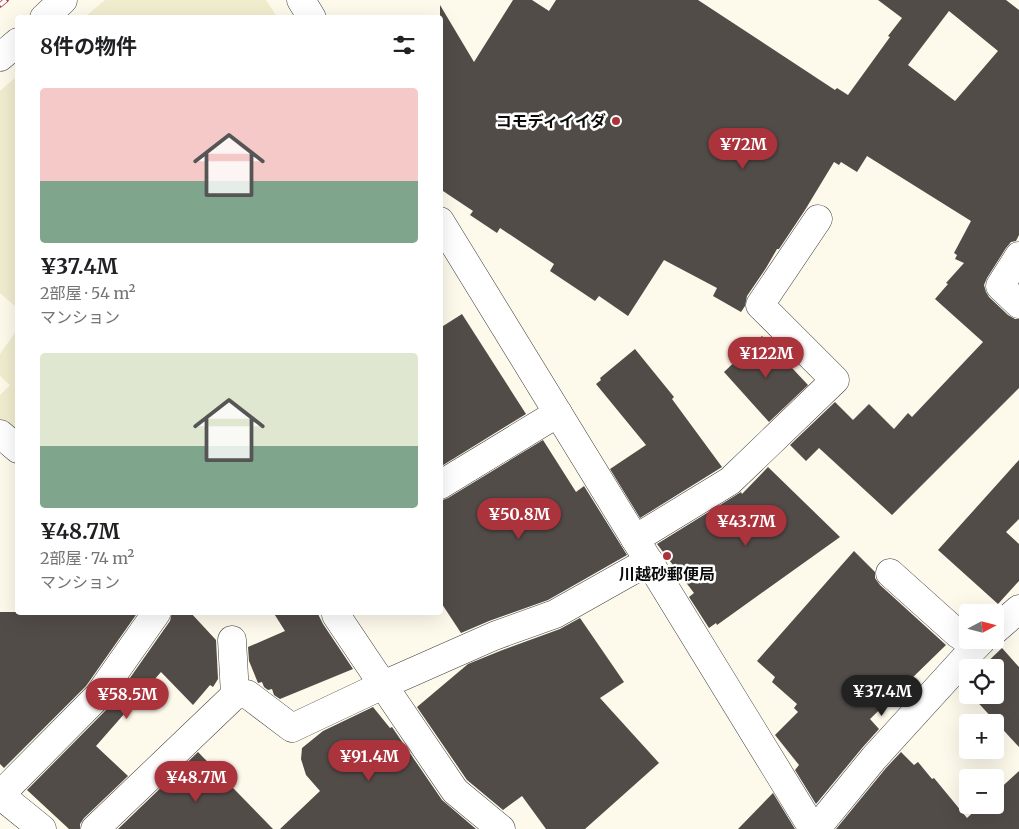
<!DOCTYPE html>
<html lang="ja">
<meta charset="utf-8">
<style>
:root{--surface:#fff;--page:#f2f2f2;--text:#202124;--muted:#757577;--accent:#ab333c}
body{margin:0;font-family:Merriweather,"Noto Sans JP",serif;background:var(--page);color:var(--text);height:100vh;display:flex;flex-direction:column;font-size:19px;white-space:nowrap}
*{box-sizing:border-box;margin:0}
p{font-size:16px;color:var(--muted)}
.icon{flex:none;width:28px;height:28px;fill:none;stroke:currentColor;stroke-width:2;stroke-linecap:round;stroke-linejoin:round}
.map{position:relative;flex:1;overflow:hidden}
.side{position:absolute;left:15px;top:15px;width:428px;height:600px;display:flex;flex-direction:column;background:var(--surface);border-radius:5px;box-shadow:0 5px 20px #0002}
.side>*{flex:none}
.needle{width:32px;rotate:83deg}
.tools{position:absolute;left:959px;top:604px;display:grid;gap:10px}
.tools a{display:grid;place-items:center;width:45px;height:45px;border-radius:5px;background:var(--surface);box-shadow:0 5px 20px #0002;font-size:25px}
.price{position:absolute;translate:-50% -42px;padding:0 11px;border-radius:18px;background:var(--accent);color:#fff;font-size:16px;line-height:32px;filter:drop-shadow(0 1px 2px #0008)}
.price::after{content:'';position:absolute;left:50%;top:30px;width:15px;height:11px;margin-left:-8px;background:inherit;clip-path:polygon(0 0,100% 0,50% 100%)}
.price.selected{background:#222;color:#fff}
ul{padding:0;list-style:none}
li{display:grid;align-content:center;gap:10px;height:265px;padding:0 25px}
li span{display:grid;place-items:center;height:155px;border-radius:5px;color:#555}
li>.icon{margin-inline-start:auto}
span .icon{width:90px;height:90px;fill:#fffc;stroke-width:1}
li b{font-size:21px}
h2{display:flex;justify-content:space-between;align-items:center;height:60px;padding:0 25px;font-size:21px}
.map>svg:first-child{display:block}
</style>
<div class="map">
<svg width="1019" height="829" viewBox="0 0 1019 829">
<rect width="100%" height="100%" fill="#fdf9eb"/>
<g fill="#f0ecce">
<polygon points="105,0 266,0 277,17 85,17"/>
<polygon points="17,76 17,308 0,293 0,91"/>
<polygon points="17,330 17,435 0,421 0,395 10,385 0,376 0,354"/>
</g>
<g fill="#524c49" fill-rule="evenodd">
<path d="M 513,0 L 532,0 L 549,11 L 556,0 L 698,0 L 835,90 L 837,88 L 848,95 L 890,37 L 888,36 L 902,18 L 878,0 L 1006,0 L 1019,10 L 1019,235 L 1016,241 L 1011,242 L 1006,248 L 987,278 L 984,285 L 986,292 L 989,297 L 1008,315 L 1015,319 L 1019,319 L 1019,388 L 892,515 L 819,448 L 806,461 L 790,445 L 835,402 L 853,420 L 869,404 L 894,429 L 908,413 L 912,417 L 983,342 L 935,299 L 948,284 L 946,283 L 964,263 L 955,259 L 957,255 L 954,253 L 971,221 L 867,156 L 857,172 L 841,162 L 839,165 L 834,162 L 805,210 L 779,249 L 777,249 L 766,268 L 747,296 L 745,306 L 741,312 L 713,296 L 717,288 L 664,260 L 628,316 L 599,296 L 595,301 L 550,271 L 554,264 L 500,228 L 497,233 L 470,215 L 473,211 L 440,189 L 440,5 L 474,62 ZM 949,11 L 998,51 L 955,101 L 908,65 Z"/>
<polygon points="462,314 526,414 440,467 440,328"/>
<polygon points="762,336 808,385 769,422 724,372"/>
<polygon points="635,349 674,397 672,399 722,467 640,518 610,469 646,445 596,384 601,380 600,378"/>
<polygon points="543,440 576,492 584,486 627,555 548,600 489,621 461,633 440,601 440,501 448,498"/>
<polygon points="1019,460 1019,519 1006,532 1019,544 1019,581 998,604 938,550"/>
<polygon points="768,467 840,537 717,625 716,623 709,628 689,597 694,593 657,544 741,492 742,494"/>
<polygon points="854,551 875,572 875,578 880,585 946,645 870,719 879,729 862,748 816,804 795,770 799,765 775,735 798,712 794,708 797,704 772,682 775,677 757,661"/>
<polygon points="0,612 138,612 86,686 4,768 0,764"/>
<polygon points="172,612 190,612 216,640 218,679 213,687 210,685 193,705 161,672 96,746 128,776 84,818 80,824 80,829 69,829 27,790 111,705 170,621"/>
<polygon points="273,612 317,612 323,624 353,669 280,699 274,695 272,689 268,690 264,687 262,682 258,683 249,661 248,647 285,631"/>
<polygon points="580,618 624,682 600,698 659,763 585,829 546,829 522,796 503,810 467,780 417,707 468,664 500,651 560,629"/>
<polygon points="1002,648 1019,667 1019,747 971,695 995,695 995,668 981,668"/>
<polygon points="373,707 390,728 392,727 442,800 476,829 280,829 320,791 306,775 301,759 302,748 323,731"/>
<polygon points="198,752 273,829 118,829"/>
<polygon points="901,752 914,765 918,762 932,779 934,778 967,818 981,805 995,805 995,793 1019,771 1019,829 836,829 886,768"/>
<polygon points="773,793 795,829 738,829"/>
</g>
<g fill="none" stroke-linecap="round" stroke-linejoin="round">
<defs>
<g id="minor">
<polyline points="301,0 312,18"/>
<polyline points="44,18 63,0"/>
<polyline points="0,57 18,42"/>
<polyline points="440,221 813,829"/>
<polyline points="1019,256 1000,286 1019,304"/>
<polyline points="0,434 18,449"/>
<polyline points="440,485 558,413"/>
<polyline points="635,539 730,481 835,380 760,305 818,219"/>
<polyline points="890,573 958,634 976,646"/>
<polyline points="336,615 383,685 455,791 501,829"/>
<polyline points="995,630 1019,609"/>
<polyline points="232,640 235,695"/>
<polyline points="0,795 98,696 157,612"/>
<polyline points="0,795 42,829"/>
<polyline points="95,829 235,695 247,694 292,728 383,685 494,636 555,614 649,561"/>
<polyline points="816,829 874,758 976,646 982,640"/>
</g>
</defs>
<use href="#minor" stroke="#3e3e3e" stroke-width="29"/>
<use href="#minor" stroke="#fff" stroke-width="28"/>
<defs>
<polyline id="rail" points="0,5 6,0"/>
</defs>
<use href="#rail" stroke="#ab333c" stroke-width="5.5"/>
<use href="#rail" stroke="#fff" stroke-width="4" stroke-dasharray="11" stroke-linecap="butt"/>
</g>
<g fill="#ab333c" stroke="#fff" stroke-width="2">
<circle cx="616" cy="121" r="5"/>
<circle cx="667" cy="556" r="5"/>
</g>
<g text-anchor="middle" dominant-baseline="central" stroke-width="5" stroke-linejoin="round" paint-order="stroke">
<g font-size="16" font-weight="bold" fill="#0b0b0b" stroke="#fff" text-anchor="end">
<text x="606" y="121">コモディイイダ</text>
<text x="667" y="574" text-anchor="middle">川越砂郵便局</text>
</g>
</g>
</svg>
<div class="tools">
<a><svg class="needle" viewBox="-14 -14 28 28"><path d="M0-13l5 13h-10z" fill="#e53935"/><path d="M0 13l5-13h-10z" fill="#757577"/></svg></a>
<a><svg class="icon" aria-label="locate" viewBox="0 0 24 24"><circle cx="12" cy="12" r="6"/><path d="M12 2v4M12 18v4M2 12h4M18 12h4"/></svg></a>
<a>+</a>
<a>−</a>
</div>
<b class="price" style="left:743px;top:170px">¥72M</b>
<b class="price" style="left:766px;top:379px">¥122M</b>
<b class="price" style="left:519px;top:540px">¥50.8M</b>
<b class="price" style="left:746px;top:547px">¥43.7M</b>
<b class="price selected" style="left:882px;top:717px">¥37.4M</b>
<b class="price" style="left:127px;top:720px">¥58.5M</b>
<b class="price" style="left:369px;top:782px">¥91.4M</b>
<b class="price" style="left:196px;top:803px">¥48.7M</b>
<section class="side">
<h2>8件の物件<svg class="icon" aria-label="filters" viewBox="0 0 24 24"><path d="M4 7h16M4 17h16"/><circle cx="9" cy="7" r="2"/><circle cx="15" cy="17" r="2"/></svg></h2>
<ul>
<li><span style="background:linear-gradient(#f6c9c9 60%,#7fa58c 0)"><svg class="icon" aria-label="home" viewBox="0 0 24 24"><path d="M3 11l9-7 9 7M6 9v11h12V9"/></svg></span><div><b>¥37.4M</b><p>2部屋 · 54 m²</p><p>マンション</p></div></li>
<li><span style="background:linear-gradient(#dfe7d0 60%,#7fa58c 0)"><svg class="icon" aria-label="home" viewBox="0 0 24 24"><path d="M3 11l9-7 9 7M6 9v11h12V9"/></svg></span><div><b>¥48.7M</b><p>2部屋 · 74 m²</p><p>マンション</p></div></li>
</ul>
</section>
</div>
